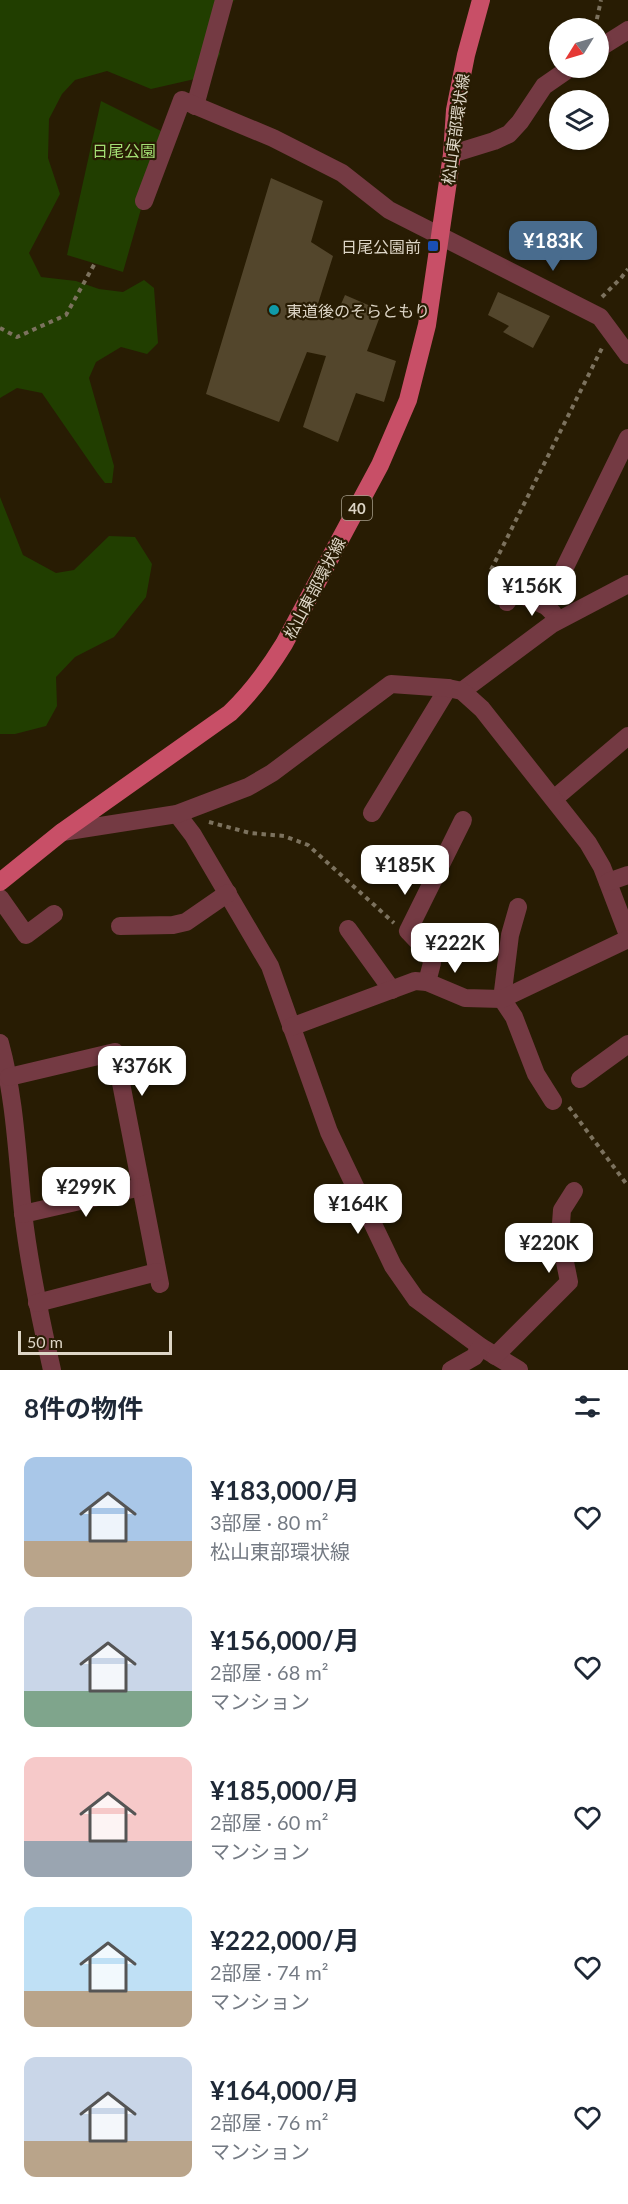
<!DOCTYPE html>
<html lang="ja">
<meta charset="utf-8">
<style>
:root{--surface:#fff;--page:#f2f2f3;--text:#1f2937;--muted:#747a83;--accent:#496c8e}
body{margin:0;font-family:Lato,"Noto Sans JP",sans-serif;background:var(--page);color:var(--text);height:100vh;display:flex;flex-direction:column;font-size:22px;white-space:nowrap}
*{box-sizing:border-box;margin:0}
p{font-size:20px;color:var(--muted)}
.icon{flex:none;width:33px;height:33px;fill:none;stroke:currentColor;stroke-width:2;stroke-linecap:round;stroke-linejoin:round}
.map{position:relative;height:1370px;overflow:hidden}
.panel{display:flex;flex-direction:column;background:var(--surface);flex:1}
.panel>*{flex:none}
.needle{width:39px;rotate:233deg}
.controls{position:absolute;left:549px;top:18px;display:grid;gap:12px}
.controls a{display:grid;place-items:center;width:60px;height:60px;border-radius:50%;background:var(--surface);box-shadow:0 2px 4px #0004;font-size:30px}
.scale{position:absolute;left:18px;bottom:15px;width:154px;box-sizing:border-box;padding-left:6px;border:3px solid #ddd5c6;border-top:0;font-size:16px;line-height:21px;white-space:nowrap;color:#ddd5c6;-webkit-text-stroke:4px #281c03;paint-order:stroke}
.price{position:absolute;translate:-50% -51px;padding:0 14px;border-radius:12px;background:#fff;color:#222;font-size:20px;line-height:39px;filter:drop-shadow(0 2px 3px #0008)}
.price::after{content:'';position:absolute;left:50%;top:36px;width:18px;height:14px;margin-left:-9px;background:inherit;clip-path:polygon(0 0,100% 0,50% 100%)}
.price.selected{background:var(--accent);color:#fff}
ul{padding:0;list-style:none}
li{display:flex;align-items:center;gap:18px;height:150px;padding:0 24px}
li span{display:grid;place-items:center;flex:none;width:168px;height:120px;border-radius:12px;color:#555}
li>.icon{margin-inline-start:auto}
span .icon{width:72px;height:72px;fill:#fffc;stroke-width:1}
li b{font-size:26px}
h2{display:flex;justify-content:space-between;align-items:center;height:72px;padding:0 24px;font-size:26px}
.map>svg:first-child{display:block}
</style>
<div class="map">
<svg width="628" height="1370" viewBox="0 0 628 1370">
<rect width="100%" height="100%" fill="#281c03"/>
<g fill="#213e00">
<polygon points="0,0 235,0 211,18 220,54 208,76 151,89 107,71 75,80 62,94 49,119 48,158 60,194 29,253 41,277 76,281 99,289 123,292 144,280 154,288 158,343 147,354 121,347 96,362 89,378 114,466 112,483 105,483 98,474 42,393 17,388 0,398"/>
<polygon points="101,101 163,132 123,272 67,255"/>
<polygon points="0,497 23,555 56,573 74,570 109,536 135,537 152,564 146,597 114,637 75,657 56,677 57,706 46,726 15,734 0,734"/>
</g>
<g fill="#53462c">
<polygon points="271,178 323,201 311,242 333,256 316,310 335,318 345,295 382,311 367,351 396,361 384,402 356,393 338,442 303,427 326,356 307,352 279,422 206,394"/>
<polygon points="498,292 550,316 533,348 503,332 509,326 488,315"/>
</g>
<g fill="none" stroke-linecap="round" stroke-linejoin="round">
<g stroke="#7c725e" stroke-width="4" stroke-dasharray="4.5 4.5" stroke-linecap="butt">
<polyline points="595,28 601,0"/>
<polyline points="602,297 621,278 628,269"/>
<polyline points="0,328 17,337 66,315 95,263"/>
<polyline points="491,570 602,348"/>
<polyline points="209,822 250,833 284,836 308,845 394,923"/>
<polyline points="569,1107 628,1186"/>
</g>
<g stroke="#743a43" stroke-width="18">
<polyline points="598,49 628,30"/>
<polyline points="195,106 224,0"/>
<polyline points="452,154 494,141 509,134 520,122 544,86 570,68"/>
<polyline points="144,201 182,100 273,138 342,173 389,210 600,317 628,355"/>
<polyline points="507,602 513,591 546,606 553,613"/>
<polyline points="546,606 628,438"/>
<polyline points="462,691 552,624 628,584"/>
<polyline points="555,798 628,736"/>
<polyline points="372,813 448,688"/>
<polyline points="177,814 193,835 270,966 329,1132 393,1266 416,1299 481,1347 519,1370"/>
<polyline points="62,832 177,814 248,787 272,773 391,684 448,688 462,691 482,709 588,843 602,867 628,935"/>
<polyline points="608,882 628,875"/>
<polyline points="0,898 26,935 54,914"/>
<polyline points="518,907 510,935 502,999 514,1017 536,1074 553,1101"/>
<polyline points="120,926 173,925 186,922 228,893"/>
<polyline points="348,929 392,990"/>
<polyline points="427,982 432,963 429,953 408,931 463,820"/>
<polyline points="291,1027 415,981 427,982 465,998 502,999 628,939"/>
<path d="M 0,1043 C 15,1098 17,1155 23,1212 C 29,1265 40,1317 52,1370"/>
<polyline points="118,1068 147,1064"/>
<polyline points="9,1077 115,1052 160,1284"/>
<polyline points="580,1079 628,1044"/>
<polyline points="23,1214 141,1187"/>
<polyline points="37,1303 157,1272"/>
<polyline points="495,1356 569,1282 560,1237 562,1210 574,1191"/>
<polyline points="451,1370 474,1357 481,1347"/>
</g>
<path stroke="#c84f67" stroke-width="18" d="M 0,882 L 62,832 L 230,713 C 252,692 268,670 284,644 L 380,465 L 408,400 L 427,325 L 452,154 L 455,110 L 466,55 L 481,0"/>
</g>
<rect fill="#1a4fb4" stroke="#281c03" stroke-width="2" x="427" y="240" width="12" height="12" rx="3"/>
<circle fill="#0f9aa8" stroke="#281c03" stroke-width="2" cx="274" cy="310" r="6"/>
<g text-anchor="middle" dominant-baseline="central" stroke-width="4.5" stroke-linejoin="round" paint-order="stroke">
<rect fill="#281c03" stroke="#a79e8c" stroke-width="1.5" x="342" y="496" width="30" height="24" rx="4.5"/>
<g font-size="15" font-weight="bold" fill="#ddd5c6">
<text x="357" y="508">40</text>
</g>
<g font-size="16" fill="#ddd5c6" stroke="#281c03">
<text transform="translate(455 129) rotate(-82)">松山東部環状線</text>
<text transform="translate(314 588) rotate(-62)">松山東部環状線</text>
</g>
<g font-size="16" fill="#a3de73" stroke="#281c03">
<text x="124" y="150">日尾公園</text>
</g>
<g font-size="16" fill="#ddd5c6" stroke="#281c03" text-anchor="end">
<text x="421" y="246">日尾公園前</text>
<text x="286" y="310" text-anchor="start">東道後のそらともり</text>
</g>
</g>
</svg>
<div class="controls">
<a><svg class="needle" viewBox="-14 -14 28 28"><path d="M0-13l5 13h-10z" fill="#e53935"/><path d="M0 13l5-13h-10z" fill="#747a83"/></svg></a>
<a><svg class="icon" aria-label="layers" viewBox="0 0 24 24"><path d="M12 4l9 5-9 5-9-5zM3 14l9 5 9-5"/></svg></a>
</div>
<div class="scale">50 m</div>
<b class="price selected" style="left:553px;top:272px">¥183K</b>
<b class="price" style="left:532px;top:617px">¥156K</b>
<b class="price" style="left:405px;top:896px">¥185K</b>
<b class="price" style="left:455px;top:974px">¥222K</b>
<b class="price" style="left:142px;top:1097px">¥376K</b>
<b class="price" style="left:86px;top:1218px">¥299K</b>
<b class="price" style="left:358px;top:1235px">¥164K</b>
<b class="price" style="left:549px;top:1274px">¥220K</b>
</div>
<section class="panel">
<h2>8件の物件<svg class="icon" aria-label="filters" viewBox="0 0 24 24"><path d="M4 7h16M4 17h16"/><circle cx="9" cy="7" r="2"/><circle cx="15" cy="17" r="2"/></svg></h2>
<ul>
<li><span style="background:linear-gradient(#a9c7e8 70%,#b9a48a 0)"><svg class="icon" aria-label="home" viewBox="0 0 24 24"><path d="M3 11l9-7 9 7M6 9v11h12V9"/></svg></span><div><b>¥183,000/月</b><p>3部屋 · 80 m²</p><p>松山東部環状線</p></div><svg class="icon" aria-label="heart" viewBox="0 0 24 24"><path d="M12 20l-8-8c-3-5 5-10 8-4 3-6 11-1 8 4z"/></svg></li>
<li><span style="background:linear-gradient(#c9d6e8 70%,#7fa58c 0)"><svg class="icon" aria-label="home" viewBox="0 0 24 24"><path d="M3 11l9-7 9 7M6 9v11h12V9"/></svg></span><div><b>¥156,000/月</b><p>2部屋 · 68 m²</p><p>マンション</p></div><svg class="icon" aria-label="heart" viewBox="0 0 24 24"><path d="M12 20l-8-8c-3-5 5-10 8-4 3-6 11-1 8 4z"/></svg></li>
<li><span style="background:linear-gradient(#f6c9c9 70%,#9aa5b1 0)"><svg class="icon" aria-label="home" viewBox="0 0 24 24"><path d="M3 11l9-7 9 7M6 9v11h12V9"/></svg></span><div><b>¥185,000/月</b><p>2部屋 · 60 m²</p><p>マンション</p></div><svg class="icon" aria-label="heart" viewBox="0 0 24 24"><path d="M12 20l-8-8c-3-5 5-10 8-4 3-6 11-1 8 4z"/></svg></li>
<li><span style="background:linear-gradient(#bfe0f5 70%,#b9a48a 0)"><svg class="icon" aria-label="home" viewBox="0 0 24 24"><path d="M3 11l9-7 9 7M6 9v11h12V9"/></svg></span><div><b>¥222,000/月</b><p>2部屋 · 74 m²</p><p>マンション</p></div><svg class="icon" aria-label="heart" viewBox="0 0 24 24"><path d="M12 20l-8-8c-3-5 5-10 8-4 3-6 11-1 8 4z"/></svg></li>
<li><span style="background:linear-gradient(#c9d6e8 70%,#b9a48a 0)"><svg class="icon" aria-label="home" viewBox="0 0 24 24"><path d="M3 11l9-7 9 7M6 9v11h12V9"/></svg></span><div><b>¥164,000/月</b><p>2部屋 · 76 m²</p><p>マンション</p></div><svg class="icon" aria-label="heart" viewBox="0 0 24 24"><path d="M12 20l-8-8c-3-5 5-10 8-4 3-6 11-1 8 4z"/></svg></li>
</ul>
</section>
